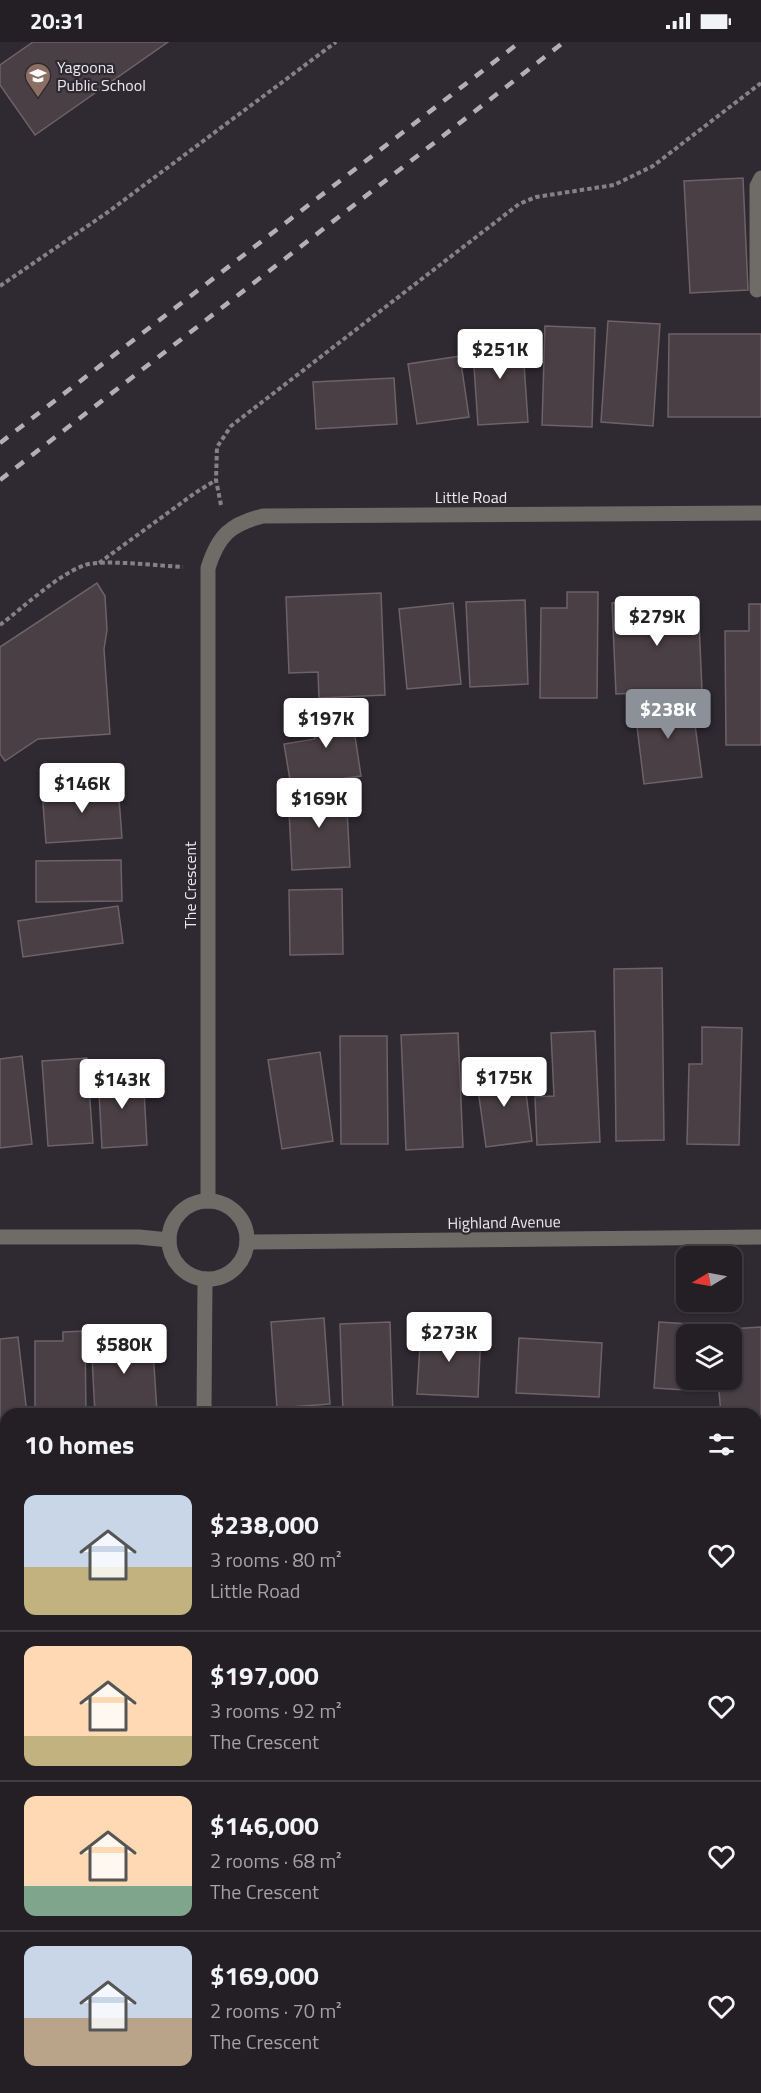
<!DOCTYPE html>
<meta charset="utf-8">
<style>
:root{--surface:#231f25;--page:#2b272d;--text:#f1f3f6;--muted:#a3a2a7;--line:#403d42;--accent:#8c9099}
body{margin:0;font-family:"Titillium Web",sans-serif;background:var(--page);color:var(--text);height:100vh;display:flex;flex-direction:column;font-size:22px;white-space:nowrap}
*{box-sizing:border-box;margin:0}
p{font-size:20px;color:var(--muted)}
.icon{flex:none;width:33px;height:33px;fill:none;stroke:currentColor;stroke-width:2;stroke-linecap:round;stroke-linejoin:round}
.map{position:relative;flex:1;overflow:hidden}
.details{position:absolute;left:0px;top:1366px;width:762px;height:686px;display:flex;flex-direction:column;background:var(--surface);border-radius:18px 18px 0 0;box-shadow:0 2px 4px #0004,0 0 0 2px var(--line)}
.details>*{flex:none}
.needle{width:39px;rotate:260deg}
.tools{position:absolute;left:676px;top:1204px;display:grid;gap:12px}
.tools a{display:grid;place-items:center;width:66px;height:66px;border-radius:12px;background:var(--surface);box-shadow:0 2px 4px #0004,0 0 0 2px var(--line);font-size:30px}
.price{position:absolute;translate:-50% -51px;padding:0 14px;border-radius:6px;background:#fff;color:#222;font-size:20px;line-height:39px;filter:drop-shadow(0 2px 3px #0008)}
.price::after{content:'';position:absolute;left:50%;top:36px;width:18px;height:14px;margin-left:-9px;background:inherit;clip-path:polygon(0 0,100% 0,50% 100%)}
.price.active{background:var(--accent);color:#fff}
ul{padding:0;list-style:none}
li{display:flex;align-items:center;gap:18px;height:150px;padding:0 24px}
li+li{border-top:2px solid var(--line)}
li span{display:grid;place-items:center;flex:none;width:168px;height:120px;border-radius:12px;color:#555}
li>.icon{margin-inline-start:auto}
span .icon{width:72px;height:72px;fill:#fffc;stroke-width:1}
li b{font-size:26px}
h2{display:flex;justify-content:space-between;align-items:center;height:72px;padding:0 24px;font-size:26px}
.status{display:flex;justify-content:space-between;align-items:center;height:42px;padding:0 30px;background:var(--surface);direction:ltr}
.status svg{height:16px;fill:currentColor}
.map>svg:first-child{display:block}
</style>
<div class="status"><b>20:31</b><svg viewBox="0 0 49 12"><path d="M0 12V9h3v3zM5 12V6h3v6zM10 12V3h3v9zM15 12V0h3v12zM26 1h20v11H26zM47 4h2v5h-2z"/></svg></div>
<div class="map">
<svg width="761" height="2051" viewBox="0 0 761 2051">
<rect width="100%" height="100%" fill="#2f2931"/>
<g fill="#4a3f44" stroke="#6e6267" stroke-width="1.5">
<polygon points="33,0 168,0 35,93 0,43 0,23"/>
<polygon points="743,136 748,248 690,251 684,139"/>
<polygon points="608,279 660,282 653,384 601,380"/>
<polygon points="545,284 595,286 592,385 542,383"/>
<polygon points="669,292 761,292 761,375 668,375"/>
<polygon points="522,293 528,380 478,383 472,296"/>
<polygon points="460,314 469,375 417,382 408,322"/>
<polygon points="394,336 397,382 316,387 313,340"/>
<polygon points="97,541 105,554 107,588 104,607 110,692 38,697 5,719 0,712 0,605"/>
<polygon points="567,550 598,550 597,656 540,656 541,566 567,566"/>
<polygon points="381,551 385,653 319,656 318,630 289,631 286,555"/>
<polygon points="525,558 528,642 470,645 466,560"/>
<polygon points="698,558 702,648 616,652 612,561"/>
<polygon points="453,561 461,642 407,647 399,567"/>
<polygon points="749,562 761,562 761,703 726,703 725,589 749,589"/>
<polygon points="691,653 702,735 644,742 634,660"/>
<polygon points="350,661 361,734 291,744 284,702 315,697 311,666"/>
<polygon points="118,743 122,796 46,801 42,748"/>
<polygon points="346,747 350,825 292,828 288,750"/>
<polygon points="121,818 122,859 36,860 36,819"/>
<polygon points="342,847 343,912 290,913 289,848"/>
<polygon points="118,864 123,901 23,915 18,879"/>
<polygon points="662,926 664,1098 616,1099 614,927"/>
<polygon points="702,985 742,986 739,1103 687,1102 689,1022 702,1022"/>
<polygon points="595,989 600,1100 537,1103 535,1055 554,1054 551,991"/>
<polygon points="458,991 463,1105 406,1108 401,993"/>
<polygon points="340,994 387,994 388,1102 341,1102"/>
<polygon points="320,1010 333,1099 282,1107 268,1018"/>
<polygon points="22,1014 32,1102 0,1106 0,1017"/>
<polygon points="87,1016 93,1101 48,1104 42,1019"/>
<polygon points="523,1027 532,1099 486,1105 476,1033"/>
<polygon points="143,1030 147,1103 102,1106 98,1032"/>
<polygon points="324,1276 330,1362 277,1366 271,1280"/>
<polygon points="390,1280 393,1372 343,1372 340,1282"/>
<polygon points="659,1280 706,1283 706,1293 687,1293 687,1338 702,1338 701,1349 654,1346"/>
<polygon points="761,1285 761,1407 756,1407 756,1372 721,1372 718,1338 732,1338 732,1293 715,1293 715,1288"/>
<polygon points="421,1286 481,1290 478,1355 417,1352"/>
<polygon points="85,1289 86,1372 35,1372 35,1299 63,1299 63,1290"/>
<polygon points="152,1292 157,1370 95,1372 91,1296"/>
<polygon points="18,1295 27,1372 6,1372 6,1375 0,1375 0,1297"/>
<polygon points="519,1296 602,1301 599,1355 516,1351"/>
<polygon points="6,1653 6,1687 2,1654"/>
<rect x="756" y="1786" width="5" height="99"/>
</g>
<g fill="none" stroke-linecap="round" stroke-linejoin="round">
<g stroke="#868188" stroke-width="4" stroke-dasharray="4.5 3" stroke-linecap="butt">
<polyline points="0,244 108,170 336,0"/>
<polyline points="221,463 216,438 217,405 231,384 519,162 536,155 614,143 653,124 761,41"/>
<polyline points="99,521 195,451 216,438"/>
<path d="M 0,583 C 24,565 57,533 85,523 C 103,517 161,524 183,525"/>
</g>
<g stroke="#6f6b67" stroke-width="15">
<polyline points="757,248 757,144 761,136"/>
<polyline points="0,1720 6,1720"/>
</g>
<g stroke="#6f6b67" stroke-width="15">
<path d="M 208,1159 L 208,526 C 218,494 230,482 263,474 L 761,471"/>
<circle cx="208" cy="1198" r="39"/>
<polyline points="0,1195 139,1195 169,1198"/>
<polyline points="247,1200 761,1195"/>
<polyline points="204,1372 205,1237"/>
<polyline points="756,1980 761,1980"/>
<polyline points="0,1984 6,1984"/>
</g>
<g stroke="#b4afb6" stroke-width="4.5" stroke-dasharray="10 10" stroke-linecap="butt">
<polyline points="0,401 520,0"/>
<polyline points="0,438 564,0"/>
</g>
</g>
<defs>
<symbol id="school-pin" viewBox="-11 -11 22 30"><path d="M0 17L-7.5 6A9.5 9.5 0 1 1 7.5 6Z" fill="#8d6e63" stroke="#2f2931"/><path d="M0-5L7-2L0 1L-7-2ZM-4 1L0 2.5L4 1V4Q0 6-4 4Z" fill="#fff"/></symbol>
</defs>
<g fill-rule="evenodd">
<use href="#school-pin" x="23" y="19" width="30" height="40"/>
</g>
<g text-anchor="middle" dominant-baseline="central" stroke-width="4.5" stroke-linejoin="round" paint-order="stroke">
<g font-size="16" fill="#ece8ee" stroke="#2f2931" text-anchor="start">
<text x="57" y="25">Yagoona<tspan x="57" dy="18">Public School</tspan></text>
</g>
<g font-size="16" fill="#ece8ee" stroke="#2f2931">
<text x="471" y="455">Little Road</text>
<text transform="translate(190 843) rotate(-90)">The Crescent</text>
<text transform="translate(504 1180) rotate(-1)">Highland Avenue</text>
</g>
</g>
</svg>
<div class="tools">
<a><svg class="needle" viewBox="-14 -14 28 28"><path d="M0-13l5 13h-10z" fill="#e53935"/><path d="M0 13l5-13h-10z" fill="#a3a2a7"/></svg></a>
<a><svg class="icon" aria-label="layers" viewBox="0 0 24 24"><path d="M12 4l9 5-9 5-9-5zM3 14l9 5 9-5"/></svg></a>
</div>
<b class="price" style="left:500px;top:338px">$251K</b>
<b class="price" style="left:657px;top:605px">$279K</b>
<b class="price active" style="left:668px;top:698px">$238K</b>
<b class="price" style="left:326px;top:707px">$197K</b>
<b class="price" style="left:82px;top:772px">$146K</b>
<b class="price" style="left:319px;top:787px">$169K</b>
<b class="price" style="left:504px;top:1066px">$175K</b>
<b class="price" style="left:122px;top:1068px">$143K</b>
<b class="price" style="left:449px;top:1321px">$273K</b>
<b class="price" style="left:124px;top:1333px">$580K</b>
<section class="details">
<h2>10 homes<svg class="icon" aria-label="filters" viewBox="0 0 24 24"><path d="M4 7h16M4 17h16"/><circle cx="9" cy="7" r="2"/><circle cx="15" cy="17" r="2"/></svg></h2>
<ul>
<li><span style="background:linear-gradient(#c9d6e8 60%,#c2b280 0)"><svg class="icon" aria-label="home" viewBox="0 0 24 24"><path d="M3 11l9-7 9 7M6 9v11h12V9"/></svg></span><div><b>$238,000</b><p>3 rooms · 80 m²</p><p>Little Road</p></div><svg class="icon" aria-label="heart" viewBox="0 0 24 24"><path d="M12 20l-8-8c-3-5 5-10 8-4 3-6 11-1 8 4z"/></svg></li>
<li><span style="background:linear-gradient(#ffd9b3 75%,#c2b280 0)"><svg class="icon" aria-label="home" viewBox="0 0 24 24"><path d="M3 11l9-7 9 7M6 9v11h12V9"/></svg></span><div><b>$197,000</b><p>3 rooms · 92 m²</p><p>The Crescent</p></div><svg class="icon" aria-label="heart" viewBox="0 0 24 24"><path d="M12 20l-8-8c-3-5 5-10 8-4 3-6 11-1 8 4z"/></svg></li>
<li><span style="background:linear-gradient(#ffd9b3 75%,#7fa58c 0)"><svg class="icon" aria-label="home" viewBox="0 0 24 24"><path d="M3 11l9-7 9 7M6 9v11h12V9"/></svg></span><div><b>$146,000</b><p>2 rooms · 68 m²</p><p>The Crescent</p></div><svg class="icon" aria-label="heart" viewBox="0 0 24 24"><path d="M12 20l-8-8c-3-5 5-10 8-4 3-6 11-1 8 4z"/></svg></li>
<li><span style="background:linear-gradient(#c9d6e8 60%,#b9a48a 0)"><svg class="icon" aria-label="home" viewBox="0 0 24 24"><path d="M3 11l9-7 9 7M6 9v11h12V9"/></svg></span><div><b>$169,000</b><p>2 rooms · 70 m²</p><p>The Crescent</p></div><svg class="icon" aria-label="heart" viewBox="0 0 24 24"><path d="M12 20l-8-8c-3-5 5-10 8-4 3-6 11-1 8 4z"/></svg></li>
</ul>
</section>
</div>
